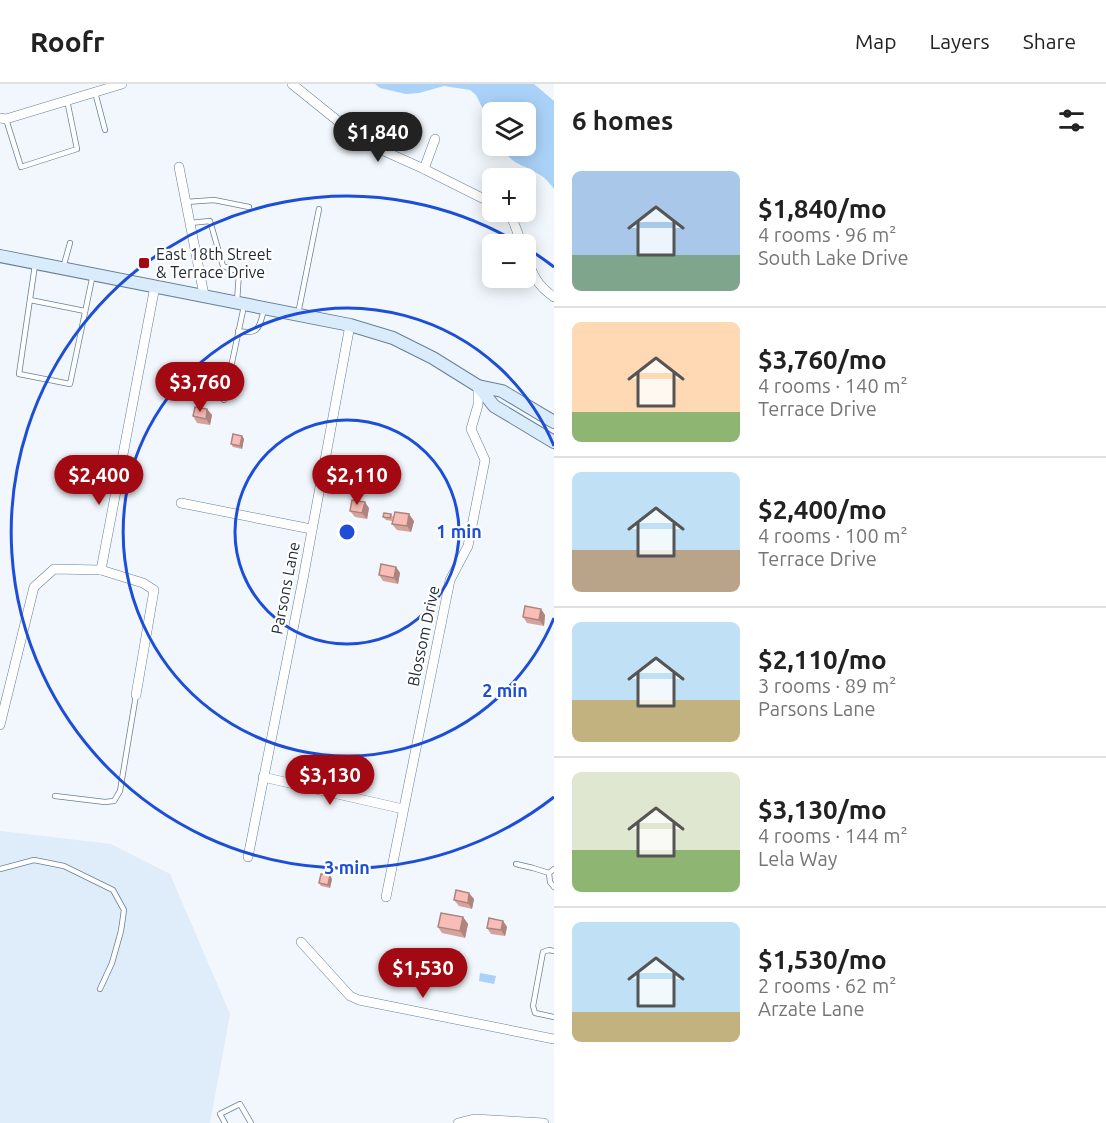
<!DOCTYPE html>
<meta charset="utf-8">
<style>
:root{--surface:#fff;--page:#f6f6f6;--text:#222;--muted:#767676;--line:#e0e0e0;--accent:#a30912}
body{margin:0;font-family:Ubuntu,sans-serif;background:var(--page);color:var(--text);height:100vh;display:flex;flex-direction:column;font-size:22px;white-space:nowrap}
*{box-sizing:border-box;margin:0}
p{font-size:20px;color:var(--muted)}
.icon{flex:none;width:33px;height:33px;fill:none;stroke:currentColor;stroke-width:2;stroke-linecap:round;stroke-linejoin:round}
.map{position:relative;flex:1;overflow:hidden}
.drawer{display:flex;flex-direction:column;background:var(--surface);width:552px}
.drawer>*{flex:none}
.controls{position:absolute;left:482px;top:18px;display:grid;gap:12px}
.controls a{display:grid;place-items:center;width:54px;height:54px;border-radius:9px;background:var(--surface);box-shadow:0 3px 15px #0003;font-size:30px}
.price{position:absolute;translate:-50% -51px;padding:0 14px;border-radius:21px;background:var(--accent);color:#fff;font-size:20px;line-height:39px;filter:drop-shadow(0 2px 3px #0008)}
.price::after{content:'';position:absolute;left:50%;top:36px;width:18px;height:14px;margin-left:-9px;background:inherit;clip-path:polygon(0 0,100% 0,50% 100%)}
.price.active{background:#222;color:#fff}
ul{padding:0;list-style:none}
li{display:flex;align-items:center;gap:18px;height:150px;padding:0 18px}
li+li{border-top:2px solid var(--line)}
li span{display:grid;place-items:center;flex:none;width:168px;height:120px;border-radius:9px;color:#555}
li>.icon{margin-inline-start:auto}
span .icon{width:72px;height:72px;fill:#fffc;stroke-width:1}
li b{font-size:26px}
h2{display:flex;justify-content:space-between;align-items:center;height:72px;padding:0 18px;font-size:26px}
header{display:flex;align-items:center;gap:36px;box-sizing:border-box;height:84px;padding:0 30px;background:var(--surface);border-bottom:2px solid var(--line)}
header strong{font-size:28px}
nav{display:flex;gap:33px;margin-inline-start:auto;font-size:21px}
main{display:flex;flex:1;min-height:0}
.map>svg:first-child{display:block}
</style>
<header>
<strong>Roofr</strong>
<nav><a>Map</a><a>Layers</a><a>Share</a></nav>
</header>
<main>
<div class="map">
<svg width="554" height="1039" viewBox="0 0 554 1039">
<rect width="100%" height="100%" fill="#f1f7fc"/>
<polygon fill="#dfecf9" points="0,747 111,760 170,790 230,930 210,1039 0,1039"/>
<g fill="#aad2f8">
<path d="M 375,0 L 534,0 L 554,17 L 554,105 C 550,100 546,94 540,91 C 523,79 513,83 501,62 L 525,62 L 525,28 L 492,28 L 492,43 L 476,11 L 470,6 L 444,2 L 419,9 L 406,10 L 380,4 Z"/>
<polygon points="480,889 496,892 494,900 479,897"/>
</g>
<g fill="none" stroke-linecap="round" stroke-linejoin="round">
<defs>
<g id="lane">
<polyline points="95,8 105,46"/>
<polyline points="6,35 21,83 77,65 67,16"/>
<polyline points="186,118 214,116 249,123"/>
<polyline points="190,139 210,137 223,182 239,188 237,218"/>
<polyline points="35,181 19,290 70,300 93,190"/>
<polyline points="63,184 70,159"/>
<polyline points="30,216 85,227"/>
<polyline points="298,230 319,125"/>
<path d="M 238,247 C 259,251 259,244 264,226"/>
<polyline points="224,316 244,222"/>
<polyline points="55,712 105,718 114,717 120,707 136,611"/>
<polyline points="516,780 533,784 549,789"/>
<polyline points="0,785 34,776 64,782 113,806 124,826 121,847 112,879 100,905"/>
<polyline points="554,785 549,789 550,798 554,803"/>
<polyline points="554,867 549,866 543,868 533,922 535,929 554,933"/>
<polyline points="225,1039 220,1030 240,1020 251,1039"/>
</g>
<g id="street">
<polyline points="292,0 364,58 424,85 492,119"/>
<polyline points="0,34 6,35 122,0"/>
<polyline points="179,83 204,211"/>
<polyline points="424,85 435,55"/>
<polyline points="503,128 512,134 522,160"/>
<path d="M 525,169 C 532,189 536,201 554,213"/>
<polyline points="181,419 311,445"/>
<polyline points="136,611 154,506 143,499 101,486 155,202"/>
<polyline points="0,641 34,503 54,485 101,486"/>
<polyline points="263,693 403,725"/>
<polyline points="248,773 303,495 350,241"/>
<polyline points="386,813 450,496 468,462 485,376 471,345 478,321 478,302"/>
<polyline points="301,858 350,912 359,916 554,955"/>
<polyline points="458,1039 474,1035 544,1039"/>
</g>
<g id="secondary">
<polyline points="0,172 350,241 393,254 433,274 478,302 502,307 554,338"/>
<polyline points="478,302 494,322 554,358"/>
</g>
</defs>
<use href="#lane" stroke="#678098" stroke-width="6"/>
<use href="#street" stroke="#678098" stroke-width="10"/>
<use href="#secondary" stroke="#678098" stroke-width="14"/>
<use href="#lane" stroke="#fff" stroke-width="4.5"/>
<use href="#street" stroke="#fff" stroke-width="9"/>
<use href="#secondary" stroke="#daecfc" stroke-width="12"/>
</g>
<g fill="#d5a39d">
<polygon points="207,325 212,331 210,341 197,339 193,332"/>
<polygon points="242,352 244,355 242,365 233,363 231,360"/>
<polygon points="369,424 367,435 355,433 350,427"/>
<polygon points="391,430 393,433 392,437 386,436 383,433"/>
<polygon points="414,437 411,448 397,446 392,440"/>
<polygon points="396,483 400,489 398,500 383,497 379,491"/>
<polygon points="541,525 545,531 544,542 527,539 523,533"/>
<polygon points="332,795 330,804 321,802 319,799"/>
<polygon points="474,815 472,825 459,822 454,816"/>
<polygon points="463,833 468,840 465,854 442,849 438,843"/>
<polygon points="503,837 507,843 505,852 491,850 487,844"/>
</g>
<g fill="#ae847f">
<polygon points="207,325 212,331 210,341 206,335"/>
<polygon points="242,352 244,355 242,365 240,362"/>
<polygon points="365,418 369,424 367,435 362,429"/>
<polygon points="409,430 414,437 411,448 407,442"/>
<polygon points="396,483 400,489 398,500 394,494"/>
<polygon points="541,525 545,531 544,542 539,536"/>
<polygon points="330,791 332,795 330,804 328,801"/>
<polygon points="469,809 474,815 472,825 468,819"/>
<polygon points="463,833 468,840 465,854 460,847"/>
<polygon points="503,837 507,843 505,852 501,846"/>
</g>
<g fill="#f8bdb6" stroke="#ae847f" stroke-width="1.5">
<polygon points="195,323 207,325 206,335 193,332"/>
<polygon points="233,350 242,352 240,362 231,360"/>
<polygon points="352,416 365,418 362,429 350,427"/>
<polygon points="395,428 409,430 407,442 392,440"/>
<polygon points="384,429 391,430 390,434 383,433"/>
<polygon points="381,480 396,483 394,494 379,491"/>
<polygon points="525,522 541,525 539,536 523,533"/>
<polygon points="321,790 330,791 328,801 319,799"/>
<polygon points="456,806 469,809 468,819 454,816"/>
<polygon points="441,829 463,833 460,847 438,843"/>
<polygon points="489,834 503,837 501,846 487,844"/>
</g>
<g fill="none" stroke="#1d4ed8" stroke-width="3">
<circle cx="347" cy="448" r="112"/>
<path d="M554 534A224 224 0 1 1 554 362"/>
<path d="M554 713A336 336 0 1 1 520 160M525 163A336 336 0 0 1 554 183"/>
</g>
<rect fill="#a30912" stroke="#fff" stroke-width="2" x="138" y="173" width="12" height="12" rx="3"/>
<g text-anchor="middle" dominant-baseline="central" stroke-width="4.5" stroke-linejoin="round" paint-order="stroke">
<g font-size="16" fill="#222c36" stroke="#fff" text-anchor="start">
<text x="156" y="170">East 18th Street<tspan x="156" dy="18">&amp; Terrace Drive</tspan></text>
</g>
<g font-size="16" fill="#222c36" stroke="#fff">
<text transform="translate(285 504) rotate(-79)">Parsons Lane</text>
<text transform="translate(423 552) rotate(-78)">Blossom Drive</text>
</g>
</g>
<circle cx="347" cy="448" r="9" fill="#1d4ed8" stroke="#fff" stroke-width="3"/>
<g font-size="18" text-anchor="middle" font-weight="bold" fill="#1d4ed8" stroke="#fff" stroke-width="4.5" stroke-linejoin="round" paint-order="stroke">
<text x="459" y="454">1 min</text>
<text x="505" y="613">2 min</text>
<text x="347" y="790">3 min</text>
</g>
</svg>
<div class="controls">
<a><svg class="icon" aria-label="layers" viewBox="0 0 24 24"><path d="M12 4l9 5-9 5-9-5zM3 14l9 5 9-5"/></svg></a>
<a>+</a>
<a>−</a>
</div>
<b class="price active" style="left:378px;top:79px">$1,840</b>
<b class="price" style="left:200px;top:329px">$3,760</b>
<b class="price" style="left:99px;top:422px">$2,400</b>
<b class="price" style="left:357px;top:422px">$2,110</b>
<b class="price" style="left:330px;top:722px">$3,130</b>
<b class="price" style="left:423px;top:915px">$1,530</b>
</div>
<section class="drawer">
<h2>6 homes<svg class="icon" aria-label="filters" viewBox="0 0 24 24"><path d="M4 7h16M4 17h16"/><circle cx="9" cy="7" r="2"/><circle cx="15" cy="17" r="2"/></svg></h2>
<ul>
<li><span style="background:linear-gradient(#a9c7e8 70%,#7fa58c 0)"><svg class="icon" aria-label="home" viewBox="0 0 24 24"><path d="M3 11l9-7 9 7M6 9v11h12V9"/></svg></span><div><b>$1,840/mo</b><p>4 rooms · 96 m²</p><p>South Lake Drive</p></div></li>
<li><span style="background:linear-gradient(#ffd9b3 75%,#8fb573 0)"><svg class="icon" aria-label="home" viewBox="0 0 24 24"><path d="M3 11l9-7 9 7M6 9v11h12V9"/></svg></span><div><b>$3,760/mo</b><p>4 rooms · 140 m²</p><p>Terrace Drive</p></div></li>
<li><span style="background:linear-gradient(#bfe0f5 65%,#b9a48a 0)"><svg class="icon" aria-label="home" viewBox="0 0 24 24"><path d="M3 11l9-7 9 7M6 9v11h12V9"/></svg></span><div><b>$2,400/mo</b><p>4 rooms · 100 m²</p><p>Terrace Drive</p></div></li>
<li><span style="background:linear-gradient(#bfe0f5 65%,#c2b280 0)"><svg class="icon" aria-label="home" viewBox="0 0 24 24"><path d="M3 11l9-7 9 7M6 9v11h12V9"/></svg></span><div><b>$2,110/mo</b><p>3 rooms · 89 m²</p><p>Parsons Lane</p></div></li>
<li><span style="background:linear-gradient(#dfe7d0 65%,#8fb573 0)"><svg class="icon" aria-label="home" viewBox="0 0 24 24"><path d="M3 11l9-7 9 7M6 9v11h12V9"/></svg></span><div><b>$3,130/mo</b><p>4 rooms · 144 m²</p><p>Lela Way</p></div></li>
<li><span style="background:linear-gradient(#bfe0f5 75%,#c2b280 0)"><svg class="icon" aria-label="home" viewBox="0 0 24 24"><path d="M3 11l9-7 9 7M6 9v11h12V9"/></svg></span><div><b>$1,530/mo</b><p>2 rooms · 62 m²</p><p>Arzate Lane</p></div></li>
</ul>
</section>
</main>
